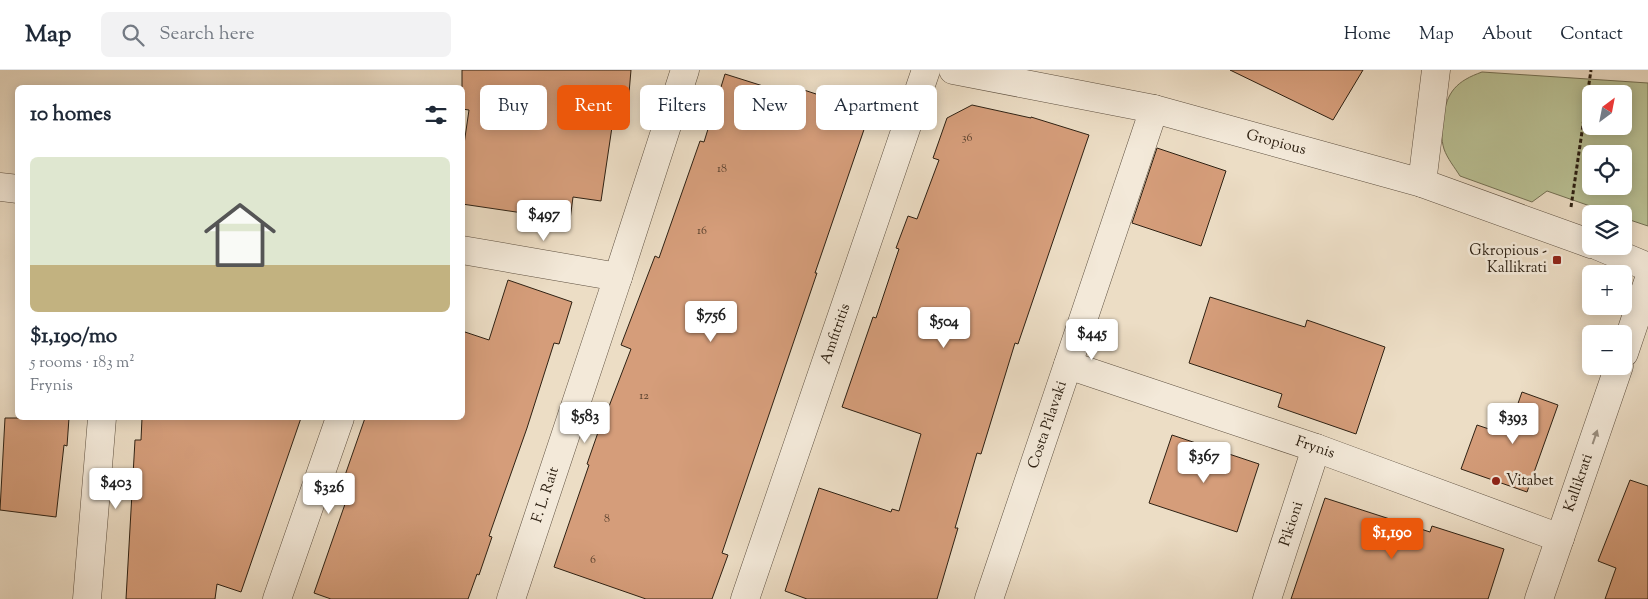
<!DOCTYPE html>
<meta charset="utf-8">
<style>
:root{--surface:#fff;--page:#f2f2f3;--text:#1f2937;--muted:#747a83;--line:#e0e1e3;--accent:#ea580c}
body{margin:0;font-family:"Sorts Mill Goudy",serif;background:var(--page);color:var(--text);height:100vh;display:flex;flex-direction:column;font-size:19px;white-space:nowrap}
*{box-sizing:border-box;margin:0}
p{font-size:16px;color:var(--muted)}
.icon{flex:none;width:28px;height:28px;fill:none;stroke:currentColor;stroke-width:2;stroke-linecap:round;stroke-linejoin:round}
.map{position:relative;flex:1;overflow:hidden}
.details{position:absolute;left:15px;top:15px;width:450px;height:335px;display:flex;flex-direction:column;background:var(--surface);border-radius:8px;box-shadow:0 2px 12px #0003}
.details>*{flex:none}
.guide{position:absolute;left:480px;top:15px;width:475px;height:45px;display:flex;gap:10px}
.needle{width:32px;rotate:32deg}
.fabs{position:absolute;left:1582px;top:15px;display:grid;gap:10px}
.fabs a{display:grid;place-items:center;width:50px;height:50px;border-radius:8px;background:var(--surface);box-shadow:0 2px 12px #0003;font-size:25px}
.price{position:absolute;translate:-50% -42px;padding:0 11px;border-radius:5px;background:#fff;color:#222;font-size:16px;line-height:32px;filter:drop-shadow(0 1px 2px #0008)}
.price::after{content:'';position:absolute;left:50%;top:30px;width:15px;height:11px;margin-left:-8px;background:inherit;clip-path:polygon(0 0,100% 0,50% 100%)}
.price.on{background:var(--accent);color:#fff}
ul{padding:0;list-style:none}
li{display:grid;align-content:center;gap:10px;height:265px;padding:0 15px}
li+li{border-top:1px solid var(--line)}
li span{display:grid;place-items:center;height:155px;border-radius:8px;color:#555}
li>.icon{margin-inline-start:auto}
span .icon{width:90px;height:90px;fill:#fffc;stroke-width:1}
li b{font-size:21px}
h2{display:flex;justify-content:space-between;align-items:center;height:60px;padding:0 15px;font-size:21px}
.chip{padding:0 18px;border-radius:8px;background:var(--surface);box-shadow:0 2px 12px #0003;font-size:18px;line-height:45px}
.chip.on{background:var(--accent);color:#fff}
header{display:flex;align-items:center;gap:30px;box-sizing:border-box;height:70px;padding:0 25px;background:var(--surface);border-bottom:1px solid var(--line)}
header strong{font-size:24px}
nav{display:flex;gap:28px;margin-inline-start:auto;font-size:18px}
.search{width:350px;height:45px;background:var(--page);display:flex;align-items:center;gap:12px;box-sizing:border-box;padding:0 18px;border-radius:8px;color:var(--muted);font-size:19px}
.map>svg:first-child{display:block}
</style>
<header>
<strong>Map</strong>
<div class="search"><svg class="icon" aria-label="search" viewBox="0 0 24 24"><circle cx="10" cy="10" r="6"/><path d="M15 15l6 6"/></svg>Search here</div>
<nav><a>Home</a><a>Map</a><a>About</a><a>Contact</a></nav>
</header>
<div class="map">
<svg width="1648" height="529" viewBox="0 0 1648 529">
<rect width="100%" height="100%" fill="#ecddc5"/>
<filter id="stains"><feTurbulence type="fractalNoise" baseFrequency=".004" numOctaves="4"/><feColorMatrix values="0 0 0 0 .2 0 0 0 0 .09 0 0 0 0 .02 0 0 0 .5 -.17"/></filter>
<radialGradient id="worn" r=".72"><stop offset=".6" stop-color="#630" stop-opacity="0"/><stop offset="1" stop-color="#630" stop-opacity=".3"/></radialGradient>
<path fill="#b9c094" stroke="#747054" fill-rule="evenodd" d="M 1482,2 L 1648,13 L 1648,156 L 1624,148 L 1624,144 L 1613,144 L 1547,121 L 1532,132 L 1460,106 C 1455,98 1447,88 1444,79 C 1441,69 1441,58 1443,48 C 1447,21 1457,11 1482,2 ZM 1591,24 L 1624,24 L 1624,56 L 1591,56 ZM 1591,84 L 1624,84 L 1624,116 L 1591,116 Z"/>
<g fill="#d59d7a" stroke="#2e2113">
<polygon points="462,0 631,0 626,58 612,57 601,131 573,127 570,150 462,134 462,88 469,40 462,39"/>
<polygon points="1230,0 1363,0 1333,50"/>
<polygon points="725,4 801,28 804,20 870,42 815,203 817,203 722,483 728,485 712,529 646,529 554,497 589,395 587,394 602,351 603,352 631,279 621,275 655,186 659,188 700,71 704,72"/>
<polygon points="972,35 1031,48 1031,47 1089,65 1018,274 1015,273 981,384 977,383 955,458 958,458 937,529 807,529 785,521 819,418 891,442 892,439 899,441 921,364 842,337 873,247 876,248 899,179 896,178 908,146 917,149 939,90 933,88 947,48"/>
<polygon points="1157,78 1226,101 1201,176 1132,153"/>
<polygon points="508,210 572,232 559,274 554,273 527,358 489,466 492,467 479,505 477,504 468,529 331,529 314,523 352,414 343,411 365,348 462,348 462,261 489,270"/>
<polygon points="1210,227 1305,257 1307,250 1385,277 1356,364 1278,337 1282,324 1189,293"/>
<polygon points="1522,322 1558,335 1527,422 1461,399 1477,355 1507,365"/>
<polygon points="5,348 69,348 67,376 64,375 56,447 0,440"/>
<polygon points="142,348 301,348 241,522 217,514 215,529 126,529 135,370 141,370"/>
<polygon points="1172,365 1259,394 1237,462 1149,433"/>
<polygon points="1630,410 1648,416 1648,529 1605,529 1616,498 1598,491"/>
<polygon points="1325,428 1430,462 1432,456 1504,479 1488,529 1291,529"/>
</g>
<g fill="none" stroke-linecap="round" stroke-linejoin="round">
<defs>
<g id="minor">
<polyline points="953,0 1154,39 1422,113 1591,174"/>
<polyline points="1422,113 1436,0"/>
<polyline points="0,117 18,119"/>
<polyline points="1598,176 1648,197"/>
<polyline points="462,180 618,207"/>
<polyline points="1624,283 1648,212"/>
<polyline points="1068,295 1316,378 1560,468"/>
<polyline points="87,529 102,348"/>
<polyline points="277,529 340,348"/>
<polyline points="511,529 618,207 685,0"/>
<polyline points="745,529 926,0"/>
<polyline points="989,529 1154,39"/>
<polyline points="1267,529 1316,378"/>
<polyline points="1539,529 1619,296"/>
</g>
</defs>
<use href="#minor" stroke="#5e5040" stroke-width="29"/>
<polyline stroke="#2e2113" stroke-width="3" stroke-dasharray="4 2.5" stroke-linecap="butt" points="1571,137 1591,0"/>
<use href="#minor" stroke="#f3e9d9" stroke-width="28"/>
</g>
<defs><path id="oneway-solid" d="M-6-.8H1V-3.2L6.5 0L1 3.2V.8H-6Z" transform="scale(1.25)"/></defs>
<use fill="#9a8f80" href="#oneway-solid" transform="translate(1595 367) rotate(-71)"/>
<g fill="#8f2418" stroke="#f3e9d9" stroke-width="2">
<rect x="1552" y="185" width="10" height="10" rx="2.5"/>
<circle cx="1496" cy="411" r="5"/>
</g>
<g text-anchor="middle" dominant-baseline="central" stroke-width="5" stroke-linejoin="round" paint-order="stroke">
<g font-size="12" fill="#58402d">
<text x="967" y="68">36</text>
<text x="722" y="99">18</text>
<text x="702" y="161">16</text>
<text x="644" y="326">12</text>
<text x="607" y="449">8</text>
<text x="593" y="490">6</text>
</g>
<g font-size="15" fill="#2e2113" stroke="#f3e9d9">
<text transform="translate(1276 73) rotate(15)">Gropious</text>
<text transform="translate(836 264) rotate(-71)">Amfitritis</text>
<text transform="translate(1048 355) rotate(-71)">Costa Pilavaki</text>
<text transform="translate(1315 378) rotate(19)">Frynis</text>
<text transform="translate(1579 413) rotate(-71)">Kallikrati</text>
<text transform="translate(546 425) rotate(-72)">F. L. Rait</text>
<text transform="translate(1292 454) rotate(-72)">Pikioni</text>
</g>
<g font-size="15" fill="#2e2113" stroke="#f3e9d9" text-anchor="end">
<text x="1547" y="181">Gkropious -<tspan x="1547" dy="17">Kallikrati</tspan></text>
<text x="1506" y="411" text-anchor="start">Vitabet</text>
</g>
</g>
<rect width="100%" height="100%" filter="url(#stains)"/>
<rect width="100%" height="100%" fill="url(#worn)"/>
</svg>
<div class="fabs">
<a><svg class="needle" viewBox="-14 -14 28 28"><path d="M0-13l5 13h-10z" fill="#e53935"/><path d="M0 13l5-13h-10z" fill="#747a83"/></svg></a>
<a><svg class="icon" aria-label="locate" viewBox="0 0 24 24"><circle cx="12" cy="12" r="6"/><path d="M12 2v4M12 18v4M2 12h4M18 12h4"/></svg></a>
<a><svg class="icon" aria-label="layers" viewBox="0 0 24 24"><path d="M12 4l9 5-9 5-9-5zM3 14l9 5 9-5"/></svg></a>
<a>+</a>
<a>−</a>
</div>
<b class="price" style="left:544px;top:172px">$497</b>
<b class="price" style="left:711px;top:273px">$756</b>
<b class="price" style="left:944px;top:279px">$504</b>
<b class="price" style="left:1092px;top:291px">$445</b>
<b class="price" style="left:585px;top:374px">$583</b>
<b class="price" style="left:1513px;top:375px">$393</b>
<b class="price" style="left:1204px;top:414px">$367</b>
<b class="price" style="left:116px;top:440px">$403</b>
<b class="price" style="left:329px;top:445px">$326</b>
<b class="price on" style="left:1392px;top:490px">$1,190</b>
<div class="guide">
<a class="chip">Buy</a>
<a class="chip on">Rent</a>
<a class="chip">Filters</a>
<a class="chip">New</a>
<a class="chip">Apartment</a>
</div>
<section class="details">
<h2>10 homes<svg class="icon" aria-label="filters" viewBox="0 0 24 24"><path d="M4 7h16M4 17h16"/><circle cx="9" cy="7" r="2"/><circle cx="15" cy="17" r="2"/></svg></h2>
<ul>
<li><span style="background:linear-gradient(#dfe7d0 70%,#c2b280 0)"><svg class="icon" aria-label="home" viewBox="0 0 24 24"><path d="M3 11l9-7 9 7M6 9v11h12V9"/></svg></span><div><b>$1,190/mo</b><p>5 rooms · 183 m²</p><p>Frynis</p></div></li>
</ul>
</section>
</div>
